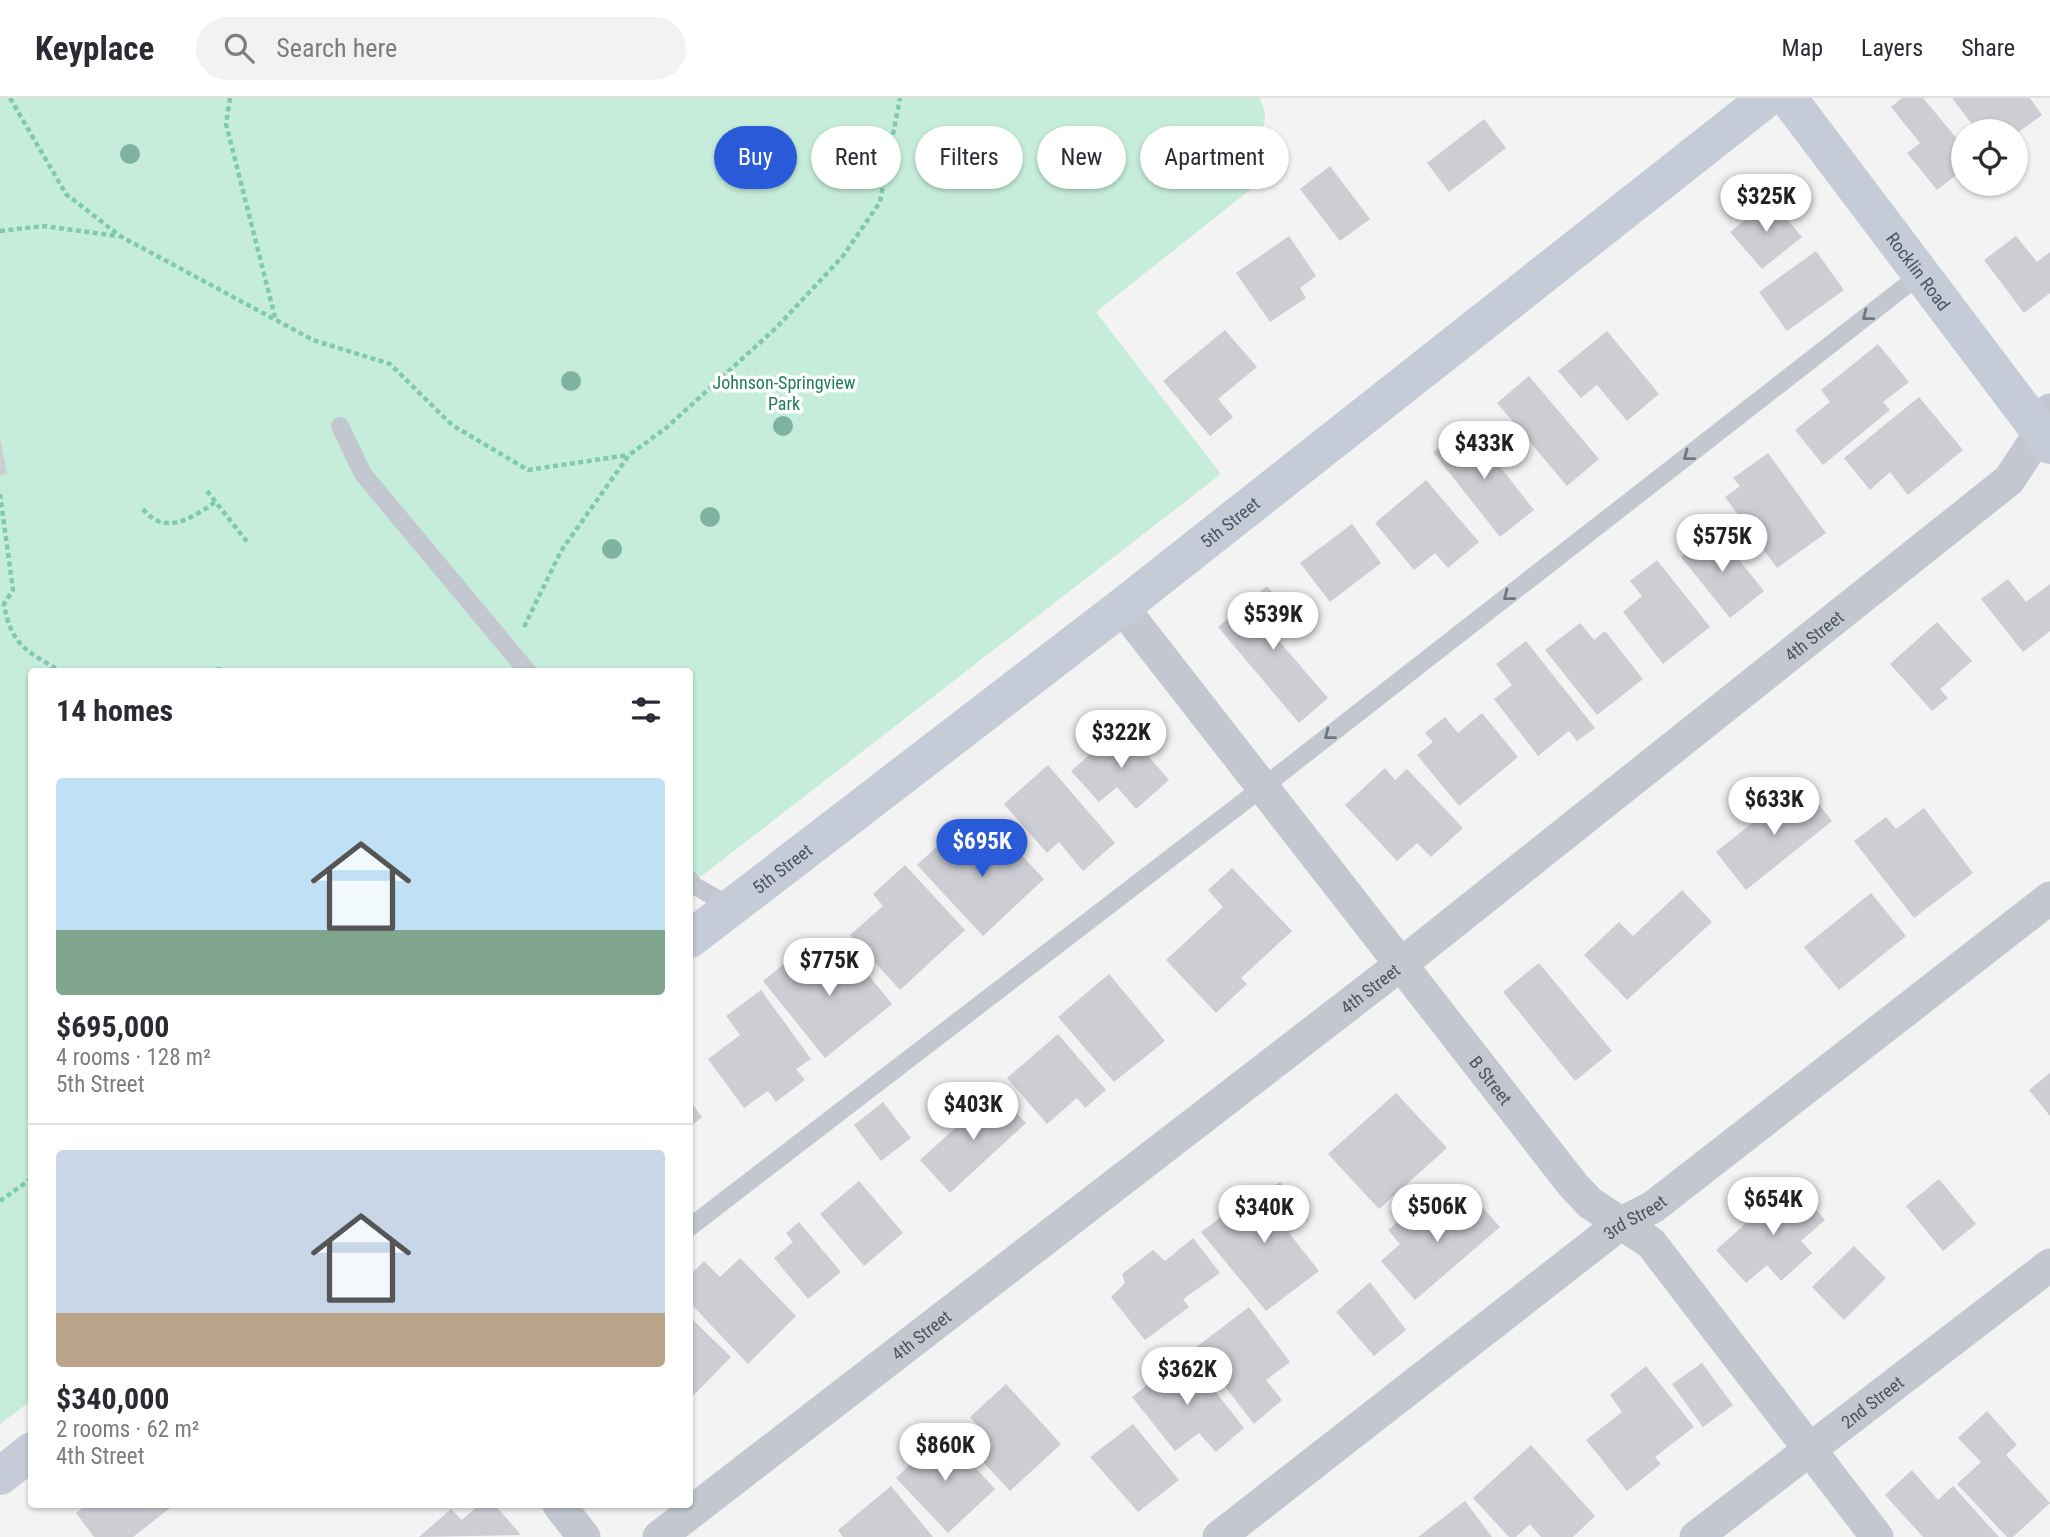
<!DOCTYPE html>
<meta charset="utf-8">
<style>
:root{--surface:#fff;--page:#f2f2f3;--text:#2b2b33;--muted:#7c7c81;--line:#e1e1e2;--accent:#295bd8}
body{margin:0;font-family:"Roboto Condensed",sans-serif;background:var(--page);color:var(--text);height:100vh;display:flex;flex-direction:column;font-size:26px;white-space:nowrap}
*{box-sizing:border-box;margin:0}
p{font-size:23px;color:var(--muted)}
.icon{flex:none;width:38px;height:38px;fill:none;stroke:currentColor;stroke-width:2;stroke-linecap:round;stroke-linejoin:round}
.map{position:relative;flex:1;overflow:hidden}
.side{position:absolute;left:28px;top:570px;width:665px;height:840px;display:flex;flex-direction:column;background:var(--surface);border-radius:7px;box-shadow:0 2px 5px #0004}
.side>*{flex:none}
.banner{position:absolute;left:714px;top:28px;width:665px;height:63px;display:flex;gap:14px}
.buttons{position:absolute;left:1951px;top:21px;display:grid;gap:14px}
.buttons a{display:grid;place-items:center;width:77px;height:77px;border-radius:50%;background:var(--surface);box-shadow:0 2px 5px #0004;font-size:35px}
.price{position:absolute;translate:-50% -60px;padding:0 16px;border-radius:24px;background:#fff;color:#222;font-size:23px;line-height:46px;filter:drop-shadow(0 2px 4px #0008)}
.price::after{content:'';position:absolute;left:50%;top:42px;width:21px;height:16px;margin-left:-10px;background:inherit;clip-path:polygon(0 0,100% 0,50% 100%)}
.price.on{background:var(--accent);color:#fff}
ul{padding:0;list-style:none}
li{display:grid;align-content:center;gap:14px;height:371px;padding:0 28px}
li+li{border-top:2px solid var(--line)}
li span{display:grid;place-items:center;height:217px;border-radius:7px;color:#555}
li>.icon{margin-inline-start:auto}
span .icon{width:126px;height:126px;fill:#fffc;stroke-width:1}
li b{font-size:30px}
h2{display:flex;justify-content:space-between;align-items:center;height:84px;padding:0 28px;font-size:30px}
.pill{padding:0 24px;border-radius:32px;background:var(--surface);box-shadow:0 2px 5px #0004;font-size:24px;line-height:63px}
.pill.on{background:var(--accent);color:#fff}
header{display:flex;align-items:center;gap:42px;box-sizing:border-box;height:98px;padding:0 35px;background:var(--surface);border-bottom:2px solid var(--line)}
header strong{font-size:33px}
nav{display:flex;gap:38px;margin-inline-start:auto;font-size:24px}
.search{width:490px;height:63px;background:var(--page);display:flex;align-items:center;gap:18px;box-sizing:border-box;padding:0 24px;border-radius:38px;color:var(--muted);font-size:26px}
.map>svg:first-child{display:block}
</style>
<header>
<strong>Keyplace</strong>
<div class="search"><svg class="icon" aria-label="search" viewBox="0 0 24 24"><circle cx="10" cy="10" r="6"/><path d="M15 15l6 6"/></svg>Search here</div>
<nav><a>Map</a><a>Layers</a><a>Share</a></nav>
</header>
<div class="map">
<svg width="2050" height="1439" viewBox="0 0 2050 1439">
<rect width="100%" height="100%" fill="#f4f3f3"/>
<polygon fill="#c6eddb" points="0,0 1260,0 1265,15 1260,84 1096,214 1221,376 690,787 690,574 32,574 32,1302 0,1326"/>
<g fill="#cdced4">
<polygon points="1902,0 1923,0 1964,49 1964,71 1937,92 1907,55 1920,45 1891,9"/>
<polygon points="1952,0 2030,0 2042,17 2016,36 2016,33 1977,33"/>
<polygon points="1484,21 1506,50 1449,94 1427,65"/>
<polygon points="1330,68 1370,121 1340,143 1300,91"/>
<polygon points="1770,101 1802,139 1762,171 1730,134"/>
<polygon points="1289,138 1316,178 1300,190 1306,200 1270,224 1236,175"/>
<polygon points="2016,138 2037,164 2050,154 2050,195 2024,215 1984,162"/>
<polygon points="1816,153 1844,192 1787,233 1759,194"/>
<polygon points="1225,232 1257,269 1218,301 1233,319 1210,338 1163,283"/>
<polygon points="1607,233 1659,296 1627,323 1597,287 1581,300 1558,273"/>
<polygon points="1878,246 1909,284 1883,304 1890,312 1823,367 1795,332 1830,304 1821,292"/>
<polygon points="1529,278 1599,361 1567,388 1497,305"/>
<polygon points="1919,299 1963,352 1908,397 1890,374 1870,392 1844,360"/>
<polygon points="1467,327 1534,412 1500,439 1433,354"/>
<polygon points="0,340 7,376 0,377"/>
<polygon points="1768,355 1826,435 1777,470 1725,399 1740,388 1733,380"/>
<polygon points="1426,382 1479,444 1448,470 1435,455 1414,472 1375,425"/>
<polygon points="1352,426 1381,465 1330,504 1300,465"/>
<polygon points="1715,432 1764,493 1730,520 1681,459"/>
<polygon points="1657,462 1710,529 1663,566 1623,514 1642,498 1630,483"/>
<polygon points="2008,481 2026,504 2050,486 2050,533 2023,554 1981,501"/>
<polygon points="1267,488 1299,526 1279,543 1328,600 1299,625 1218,529"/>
<polygon points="1937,524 1972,563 1940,591 1948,600 1932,613 1890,566"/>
<polygon points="1580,525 1594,542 1605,533 1643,581 1597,617 1545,552"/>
<polygon points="1526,543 1595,630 1577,643 1569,633 1538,658 1494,601 1512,587 1496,566"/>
<polygon points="1482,615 1518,659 1459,708 1417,657 1433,644 1425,635 1445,619 1458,635"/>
<polygon points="1122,628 1169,682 1136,711 1117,689 1099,704 1071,673"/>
<polygon points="1048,667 1115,745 1083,773 1059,744 1047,755 1004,706"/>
<polygon points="1385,670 1395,682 1407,671 1463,730 1431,759 1417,745 1397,763 1345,707"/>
<polygon points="1802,685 1832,723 1746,792 1716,754"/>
<polygon points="1924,710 1973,775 1914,820 1854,743 1886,719 1896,731"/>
<polygon points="998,732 1044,781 983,838 917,767 949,737 969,759"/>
<polygon points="905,767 965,832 900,892 850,837 883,808 873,796"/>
<polygon points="1232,770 1292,833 1241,880 1247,886 1216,915 1166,862 1223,809 1208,792"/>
<polygon points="1682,792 1712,824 1627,902 1584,857 1619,824 1633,838"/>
<polygon points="1871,795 1906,838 1839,892 1804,849"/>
<polygon points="840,842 892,906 825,960 763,883 795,857 814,882 828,871 819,859"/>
<polygon points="1539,865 1612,953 1575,983 1503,894"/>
<polygon points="1109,876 1165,943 1114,984 1058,919"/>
<polygon points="761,892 811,961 796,971 805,982 776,1004 768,993 744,1010 708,961 740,937 726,918"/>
<polygon points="1058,936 1106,992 1085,1010 1077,1000 1047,1026 1007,980"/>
<polygon points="2050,975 2050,1018 2029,992"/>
<polygon points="996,993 1026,1025 950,1095 920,1062"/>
<polygon points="1396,995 1447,1050 1379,1111 1328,1056"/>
<polygon points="690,1003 702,1019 690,1029"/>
<polygon points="883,1004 911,1040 881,1063 854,1027"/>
<polygon points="1939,1081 1976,1126 1943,1153 1906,1108"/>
<polygon points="859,1083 903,1135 864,1168 820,1116"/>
<polygon points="1280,1084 1308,1122 1289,1135 1319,1173 1266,1213 1201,1134 1258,1091 1262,1096"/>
<polygon points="1792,1084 1825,1122 1801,1143 1812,1155 1781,1183 1767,1167 1746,1185 1716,1152"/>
<polygon points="1468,1093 1500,1129 1415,1202 1381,1163 1400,1146 1388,1132 1410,1113 1425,1131"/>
<polygon points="799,1124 841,1174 808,1201 774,1160 793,1144 786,1135"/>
<polygon points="1193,1140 1220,1175 1183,1201 1189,1209 1145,1242 1111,1199 1125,1185 1122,1176 1153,1152 1165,1163"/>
<polygon points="1854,1148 1886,1180 1844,1222 1812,1189"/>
<polygon points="740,1160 796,1218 748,1266 690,1205 690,1177 704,1163 720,1179"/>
<polygon points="1370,1184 1406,1232 1374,1258 1336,1214"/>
<polygon points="1249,1209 1290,1264 1266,1282 1282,1302 1254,1326 1195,1250"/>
<polygon points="690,1219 731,1259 690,1301"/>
<polygon points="1186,1256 1244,1330 1216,1354 1199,1335 1175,1353 1132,1299"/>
<polygon points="1702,1265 1733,1307 1703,1329 1672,1286"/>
<polygon points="1646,1268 1694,1329 1655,1359 1661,1366 1627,1393 1586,1342 1622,1314 1610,1297"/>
<polygon points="1006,1286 1061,1346 1010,1393 961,1340 976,1326 970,1319"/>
<polygon points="1987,1313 2017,1347 2006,1357 2050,1405 2013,1439 2007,1439 1957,1386 1981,1364 1958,1340"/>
<polygon points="1133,1326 1179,1382 1138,1414 1090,1359"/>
<polygon points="943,1335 995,1391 948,1435 896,1380"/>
<polygon points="1531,1347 1595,1418 1573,1439 1541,1439 1530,1426 1516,1439 1509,1439 1473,1400"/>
<polygon points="1912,1372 1938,1402 1953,1388 1999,1439 1923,1439 1885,1397"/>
<polygon points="891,1388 933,1439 843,1439 838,1432"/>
<polygon points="1465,1403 1492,1439 1418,1439"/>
<polygon points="86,1407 174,1407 133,1439 94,1439 76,1415"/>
<polygon points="479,1407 495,1407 521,1437 419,1439 451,1411 462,1422"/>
</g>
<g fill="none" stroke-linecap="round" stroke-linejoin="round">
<g stroke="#80c9b0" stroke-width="4.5" stroke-dasharray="5 3.5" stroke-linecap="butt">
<polyline points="10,0 66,96 120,138 313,242 390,266 452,327 528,372 629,357"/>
<polyline points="230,0 226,26 276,223"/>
<polyline points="0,133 44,128 117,138"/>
<polyline points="207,393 248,445"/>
<path d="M 0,396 L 13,492 L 4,506 C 11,548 28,554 62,574"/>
<path d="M 143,411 C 165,439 194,419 215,404"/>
<polyline points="524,529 561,453 629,357 666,330 776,230 843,158 880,104 900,0"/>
<polyline points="207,574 220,571 233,574"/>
<polyline points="271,574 273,571"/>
<polyline points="0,1103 32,1080"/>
</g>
<g stroke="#c2c7d0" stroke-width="18">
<polyline points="340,328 363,376 528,574"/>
<polyline points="690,782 693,787 732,809"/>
<polyline points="690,1129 1263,689 1921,176"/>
</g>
<g stroke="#c2c7d0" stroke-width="33">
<path id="s1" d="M 1122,509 L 1573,1087 L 1590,1105 L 1651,1145 L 1877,1439"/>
<polyline points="559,1407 584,1439"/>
<path id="s2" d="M 659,1439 L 1400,867 L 2009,382 L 2040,335 L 2050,312"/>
<path id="s3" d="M 1219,1439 L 1620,1126 L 1653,1109 L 2050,800"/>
<path id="s4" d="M 1696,1439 L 2050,1167"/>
</g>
<g stroke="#c5cbd7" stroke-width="38">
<path id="s5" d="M 1788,0 L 2050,347"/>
<path id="s6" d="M 690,841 L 1122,509 L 1767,0"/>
<polyline points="0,1378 32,1353"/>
</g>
</g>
<g fill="#7fb2a0">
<circle cx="130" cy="56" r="10"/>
<circle cx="571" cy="283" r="10"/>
<circle cx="783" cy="328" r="10"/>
<circle cx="710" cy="419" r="10"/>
<circle cx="612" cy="451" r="10"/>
</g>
<defs><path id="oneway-chevron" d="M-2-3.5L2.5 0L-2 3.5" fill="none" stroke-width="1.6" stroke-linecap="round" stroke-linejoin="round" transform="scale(1.75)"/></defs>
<g stroke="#6f7681">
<use href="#oneway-chevron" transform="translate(1867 218) rotate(142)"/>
<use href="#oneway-chevron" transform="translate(1688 358) rotate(142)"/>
<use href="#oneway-chevron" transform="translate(1508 498) rotate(142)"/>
<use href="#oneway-chevron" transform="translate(1329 637) rotate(142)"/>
</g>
<g text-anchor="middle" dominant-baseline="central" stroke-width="7" stroke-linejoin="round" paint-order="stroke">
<g font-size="18" fill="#4b535f" stroke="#fff">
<text stroke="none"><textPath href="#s5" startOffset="217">Rocklin Road</textPath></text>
<text stroke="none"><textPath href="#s6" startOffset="682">5th Street</textPath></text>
<text stroke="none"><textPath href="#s2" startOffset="1465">4th Street</textPath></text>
<text stroke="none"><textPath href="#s6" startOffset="116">5th Street</textPath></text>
<text stroke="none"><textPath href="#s2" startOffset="898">4th Street</textPath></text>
<text stroke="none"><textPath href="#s1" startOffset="600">B Street</textPath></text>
<text stroke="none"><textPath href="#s3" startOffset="525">3rd Street</textPath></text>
<text stroke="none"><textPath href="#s2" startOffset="331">4th Street</textPath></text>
<text stroke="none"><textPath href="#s4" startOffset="222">2nd Street</textPath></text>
</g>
<g font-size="18" fill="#1f7c5c" stroke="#fff">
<text x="784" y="284">Johnson-Springview<tspan x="784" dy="21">Park</tspan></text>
</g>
</g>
</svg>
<div class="buttons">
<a><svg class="icon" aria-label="locate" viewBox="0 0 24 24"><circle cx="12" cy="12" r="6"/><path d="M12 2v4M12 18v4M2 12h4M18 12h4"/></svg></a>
</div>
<b class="price" style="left:1766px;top:136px">$325K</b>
<b class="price" style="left:1484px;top:383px">$433K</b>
<b class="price" style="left:1722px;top:476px">$575K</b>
<b class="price" style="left:1273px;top:554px">$539K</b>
<b class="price" style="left:1121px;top:672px">$322K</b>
<b class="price" style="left:1774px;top:739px">$633K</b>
<b class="price on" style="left:982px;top:781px">$695K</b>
<b class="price" style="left:829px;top:900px">$775K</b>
<b class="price" style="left:973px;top:1044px">$403K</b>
<b class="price" style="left:1773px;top:1139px">$654K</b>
<b class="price" style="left:1437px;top:1146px">$506K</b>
<b class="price" style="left:1264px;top:1147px">$340K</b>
<b class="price" style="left:1187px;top:1309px">$362K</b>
<b class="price" style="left:945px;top:1385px">$860K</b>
<div class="banner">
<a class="pill on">Buy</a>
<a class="pill">Rent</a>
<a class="pill">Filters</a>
<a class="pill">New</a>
<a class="pill">Apartment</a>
</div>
<section class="side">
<h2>14 homes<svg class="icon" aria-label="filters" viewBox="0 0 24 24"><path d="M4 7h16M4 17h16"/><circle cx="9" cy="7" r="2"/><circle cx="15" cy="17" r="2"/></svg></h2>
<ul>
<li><span style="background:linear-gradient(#bfe0f5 70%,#7fa58c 0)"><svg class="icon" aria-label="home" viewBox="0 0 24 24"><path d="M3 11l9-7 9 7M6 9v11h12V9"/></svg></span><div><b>$695,000</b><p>4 rooms · 128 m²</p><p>5th Street</p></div></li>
<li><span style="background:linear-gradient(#c9d6e8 75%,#b9a48a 0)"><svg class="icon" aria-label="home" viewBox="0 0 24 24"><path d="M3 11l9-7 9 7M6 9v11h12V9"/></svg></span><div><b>$340,000</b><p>2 rooms · 62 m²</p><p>4th Street</p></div></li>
</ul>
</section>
</div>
